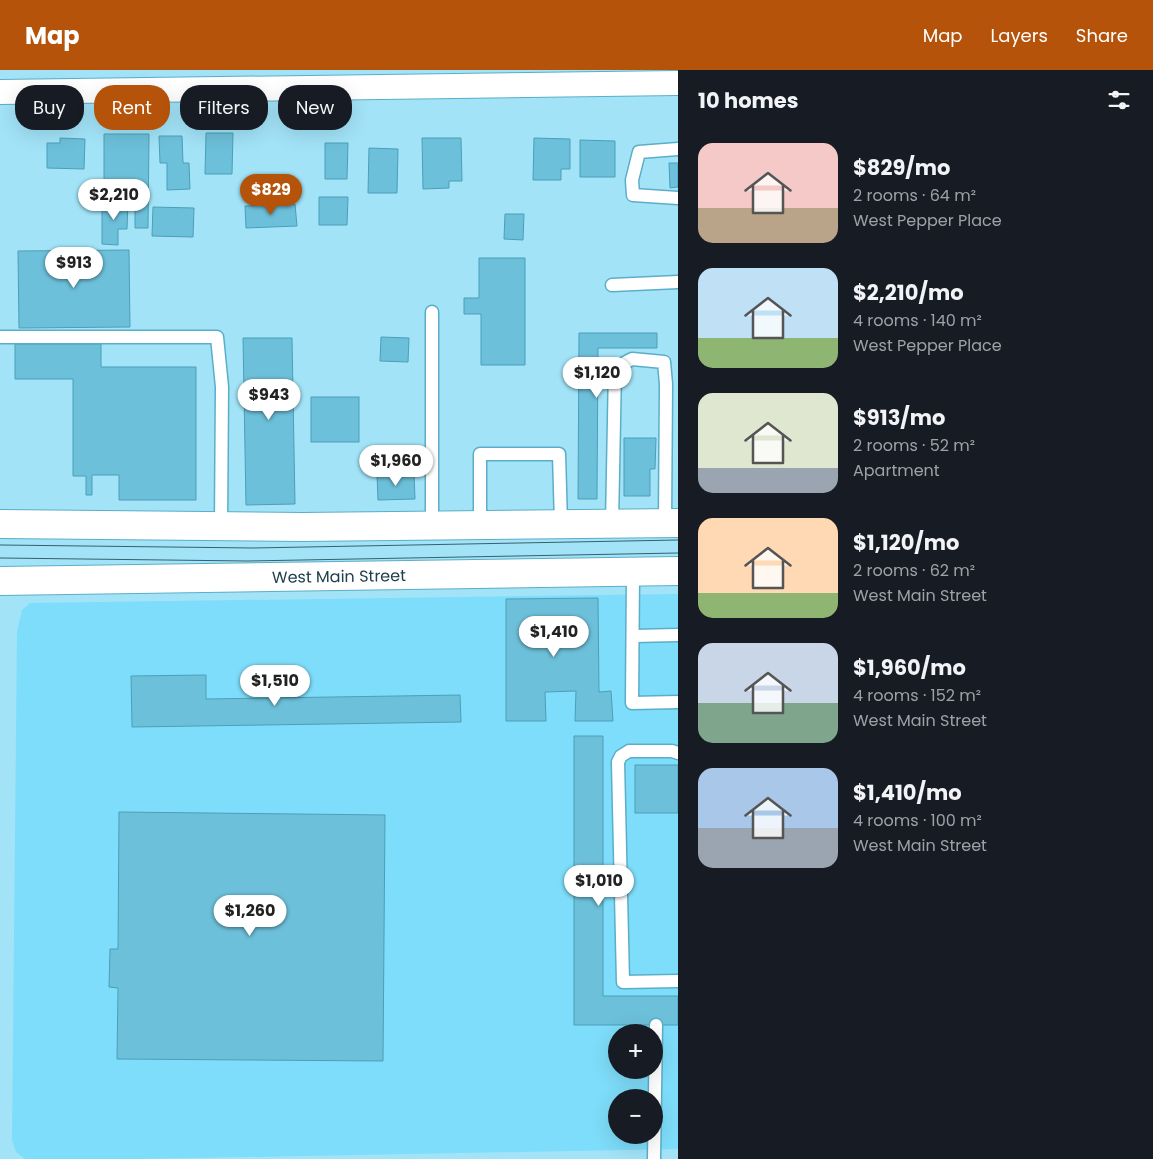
<!DOCTYPE html>
<meta charset="utf-8">
<style>
:root{--surface:#171b24;--page:#242831;--text:#f1f3f6;--muted:#9ea1a6;--accent:#b45309}
body{margin:0;font-family:Poppins,sans-serif;background:var(--page);color:var(--text);height:100vh;display:flex;flex-direction:column;font-size:19px;white-space:nowrap}
*{box-sizing:border-box;margin:0}
p{font-size:16px;color:var(--muted)}
.icon{flex:none;width:28px;height:28px;fill:none;stroke:currentColor;stroke-width:2;stroke-linecap:round;stroke-linejoin:round}
.map{position:relative;flex:1;overflow:hidden}
.sheet{display:flex;flex-direction:column;background:var(--surface);width:475px}
.sheet>*{flex:none}
.banner{position:absolute;left:15px;top:15px;width:475px;height:45px;display:flex;gap:10px}
.fabs{position:absolute;left:608px;top:954px;display:grid;gap:10px}
.fabs a{display:grid;place-items:center;width:55px;height:55px;border-radius:50%;background:var(--surface);box-shadow:0 5px 20px #0002;font-size:25px}
.price{position:absolute;translate:-50% -42px;padding:0 11px;border-radius:18px;background:#fff;color:#222;font-size:16px;line-height:32px;filter:drop-shadow(0 1px 2px #0008)}
.price::after{content:'';position:absolute;left:50%;top:30px;width:15px;height:11px;margin-left:-8px;background:inherit;clip-path:polygon(0 0,100% 0,50% 100%)}
.price.current{background:var(--accent);color:#fff}
ul{padding:0;list-style:none}
li{display:flex;align-items:center;gap:15px;height:125px;padding:0 20px}
li span{display:grid;place-items:center;flex:none;width:140px;height:100px;border-radius:15px;color:#555}
li>.icon{margin-inline-start:auto}
span .icon{width:60px;height:60px;fill:#fffc;stroke-width:1}
li b{font-size:21px}
h2{display:flex;justify-content:space-between;align-items:center;height:60px;padding:0 20px;font-size:21px}
.chip{padding:0 18px;border-radius:20px;background:var(--surface);box-shadow:0 5px 20px #0002;font-size:18px;line-height:45px}
.chip.current{background:var(--accent);color:#fff}
header{display:flex;align-items:center;gap:30px;box-sizing:border-box;height:70px;padding:0 25px;background:var(--accent);color:#fff}
header strong{font-size:24px}
nav{display:flex;gap:28px;margin-inline-start:auto;font-size:18px}
main{display:flex;flex:1;min-height:0}
.map>svg:first-child{display:block}
</style>
<header>
<strong>Map</strong>
<nav><a>Map</a><a>Layers</a><a>Share</a></nav>
</header>
<main>
<div class="map">
<svg width="678" height="1089" viewBox="0 0 678 1089">
<rect width="100%" height="100%" fill="#a2e3f8"/>
<path fill="#7eddfa" fill-rule="evenodd" d="M 678,524 L 678,1079 L 140,1089 L 25,1089 L 16,1082 L 12,1070 L 17,561 L 22,540 L 30,533 ZM 616,962 L 654,962 L 654,1000 L 616,1000 ZM 616,1028 L 654,1028 L 654,1065 L 616,1065 Z"/>
<g fill="#6dc0da" stroke="#4b9fb8">
<polygon points="206,63 233,63 232,104 205,104"/>
<polygon points="104,64 149,64 148,158 135,158 135,116 104,115"/>
<polygon points="159,66 182,66 183,93 189,93 190,119 167,120 167,93 160,93"/>
<polygon points="60,68 85,69 84,99 47,98 47,73 60,73"/>
<polygon points="422,68 461,68 462,111 449,111 449,118 423,119"/>
<polygon points="534,68 570,69 570,99 561,99 561,110 533,110"/>
<polygon points="580,70 615,71 615,107 580,107"/>
<polygon points="325,73 348,73 347,109 325,109"/>
<polygon points="369,78 398,79 397,123 368,123"/>
<polygon points="669,93 678,93 678,117 670,118"/>
<polygon points="319,127 348,127 347,155 319,155"/>
<polygon points="102,131 128,131 127,159 118,159 118,175 102,174"/>
<polygon points="295,134 297,156 246,158 245,136"/>
<polygon points="153,137 194,138 193,167 152,166"/>
<polygon points="505,144 524,144 523,170 504,169"/>
<polygon points="129,180 130,257 19,258 18,181"/>
<polygon points="479,188 525,188 525,295 481,295 481,244 464,244 464,228 479,228"/>
<polygon points="579,263 657,263 657,278 598,278 597,429 578,429"/>
<polygon points="381,267 409,268 408,292 380,291"/>
<polygon points="243,268 292,268 295,434 246,435"/>
<polygon points="15,274 101,274 101,297 196,297 196,430 119,430 119,405 92,405 92,425 86,425 86,406 73,406 73,309 15,309"/>
<rect x="311" y="327" width="48" height="45"/>
<polygon points="624,368 656,368 655,399 650,399 650,426 624,426"/>
<polygon points="414,404 415,429 378,430 377,405"/>
<polygon points="598,528 599,622 611,621 613,651 575,651 576,621 545,622 546,651 506,651 506,529"/>
<polygon points="206,605 206,629 460,625 461,652 132,657 131,606"/>
<polygon points="574,666 603,666 603,926 678,926 678,955 574,955"/>
<rect x="635" y="695" width="43" height="48"/>
<polygon points="119,742 385,745 383,991 117,989 118,918 109,917 110,879 118,879"/>
</g>
<g fill="none" stroke-linecap="round" stroke-linejoin="round">
<defs>
<g id="service">
<polyline points="678,79 639,82 632,110 633,125 678,128"/>
<polyline points="612,215 678,212"/>
<polyline points="432,242 432,455"/>
<polyline points="0,267 217,267 222,317 221,456"/>
<polyline points="612,454 615,298 632,289 664,292 666,314 665,453"/>
<polyline points="480,455 480,384 559,384 561,454"/>
<polyline points="633,502 632,633 678,632"/>
<polyline points="633,566 678,565"/>
<polyline points="678,683 672,681 629,681 621,686 618,692 623,912 678,911"/>
<polyline points="654,1089 656,955"/>
</g>
<polyline id="minor" points="0,22 678,13"/>
<g id="primary">
<polyline points="0,454 302,457 678,453"/>
<path id="s1" d="M 0,511 L 678,501"/>
</g>
</defs>
<use href="#service" stroke="#5baec8" stroke-width="15"/>
<use href="#minor" stroke="#5baec8" stroke-width="26"/>
<use href="#primary" stroke="#5baec8" stroke-width="30"/>
<use href="#service" stroke="#fff" stroke-width="12"/>
<use href="#minor" stroke="#fff" stroke-width="24"/>
<use href="#primary" stroke="#fff" stroke-width="28"/>
<g stroke="#37606d" stroke-width="1">
<polyline points="0,475 253,478 678,470"/>
<polyline points="0,488 248,491 678,483"/>
</g>
</g>
<g text-anchor="middle" dominant-baseline="central" stroke-width="4" stroke-linejoin="round" paint-order="stroke">
<g font-size="16" fill="#1d404b" stroke="#f2fafc">
<text stroke="none"><textPath href="#s1" startOffset="339">West Main Street</textPath></text>
</g>
</g>
</svg>
<div class="fabs">
<a>+</a>
<a>−</a>
</div>
<b class="price current" style="left:271px;top:146px">$829</b>
<b class="price" style="left:114px;top:151px">$2,210</b>
<b class="price" style="left:74px;top:219px">$913</b>
<b class="price" style="left:597px;top:329px">$1,120</b>
<b class="price" style="left:269px;top:351px">$943</b>
<b class="price" style="left:396px;top:417px">$1,960</b>
<b class="price" style="left:554px;top:588px">$1,410</b>
<b class="price" style="left:275px;top:637px">$1,510</b>
<b class="price" style="left:599px;top:837px">$1,010</b>
<b class="price" style="left:250px;top:867px">$1,260</b>
<div class="banner">
<a class="chip">Buy</a>
<a class="chip current">Rent</a>
<a class="chip">Filters</a>
<a class="chip">New</a>
</div>
</div>
<section class="sheet">
<h2>10 homes<svg class="icon" aria-label="filters" viewBox="0 0 24 24"><path d="M4 7h16M4 17h16"/><circle cx="9" cy="7" r="2"/><circle cx="15" cy="17" r="2"/></svg></h2>
<ul>
<li><span style="background:linear-gradient(#f6c9c9 65%,#b9a48a 0)"><svg class="icon" aria-label="home" viewBox="0 0 24 24"><path d="M3 11l9-7 9 7M6 9v11h12V9"/></svg></span><div><b>$829/mo</b><p>2 rooms · 64 m²</p><p>West Pepper Place</p></div></li>
<li><span style="background:linear-gradient(#bfe0f5 70%,#8fb573 0)"><svg class="icon" aria-label="home" viewBox="0 0 24 24"><path d="M3 11l9-7 9 7M6 9v11h12V9"/></svg></span><div><b>$2,210/mo</b><p>4 rooms · 140 m²</p><p>West Pepper Place</p></div></li>
<li><span style="background:linear-gradient(#dfe7d0 75%,#9aa5b1 0)"><svg class="icon" aria-label="home" viewBox="0 0 24 24"><path d="M3 11l9-7 9 7M6 9v11h12V9"/></svg></span><div><b>$913/mo</b><p>2 rooms · 52 m²</p><p>Apartment</p></div></li>
<li><span style="background:linear-gradient(#ffd9b3 75%,#8fb573 0)"><svg class="icon" aria-label="home" viewBox="0 0 24 24"><path d="M3 11l9-7 9 7M6 9v11h12V9"/></svg></span><div><b>$1,120/mo</b><p>2 rooms · 62 m²</p><p>West Main Street</p></div></li>
<li><span style="background:linear-gradient(#c9d6e8 60%,#7fa58c 0)"><svg class="icon" aria-label="home" viewBox="0 0 24 24"><path d="M3 11l9-7 9 7M6 9v11h12V9"/></svg></span><div><b>$1,960/mo</b><p>4 rooms · 152 m²</p><p>West Main Street</p></div></li>
<li><span style="background:linear-gradient(#a9c7e8 60%,#9aa5b1 0)"><svg class="icon" aria-label="home" viewBox="0 0 24 24"><path d="M3 11l9-7 9 7M6 9v11h12V9"/></svg></span><div><b>$1,410/mo</b><p>4 rooms · 100 m²</p><p>West Main Street</p></div></li>
</ul>
</section>
</main>
